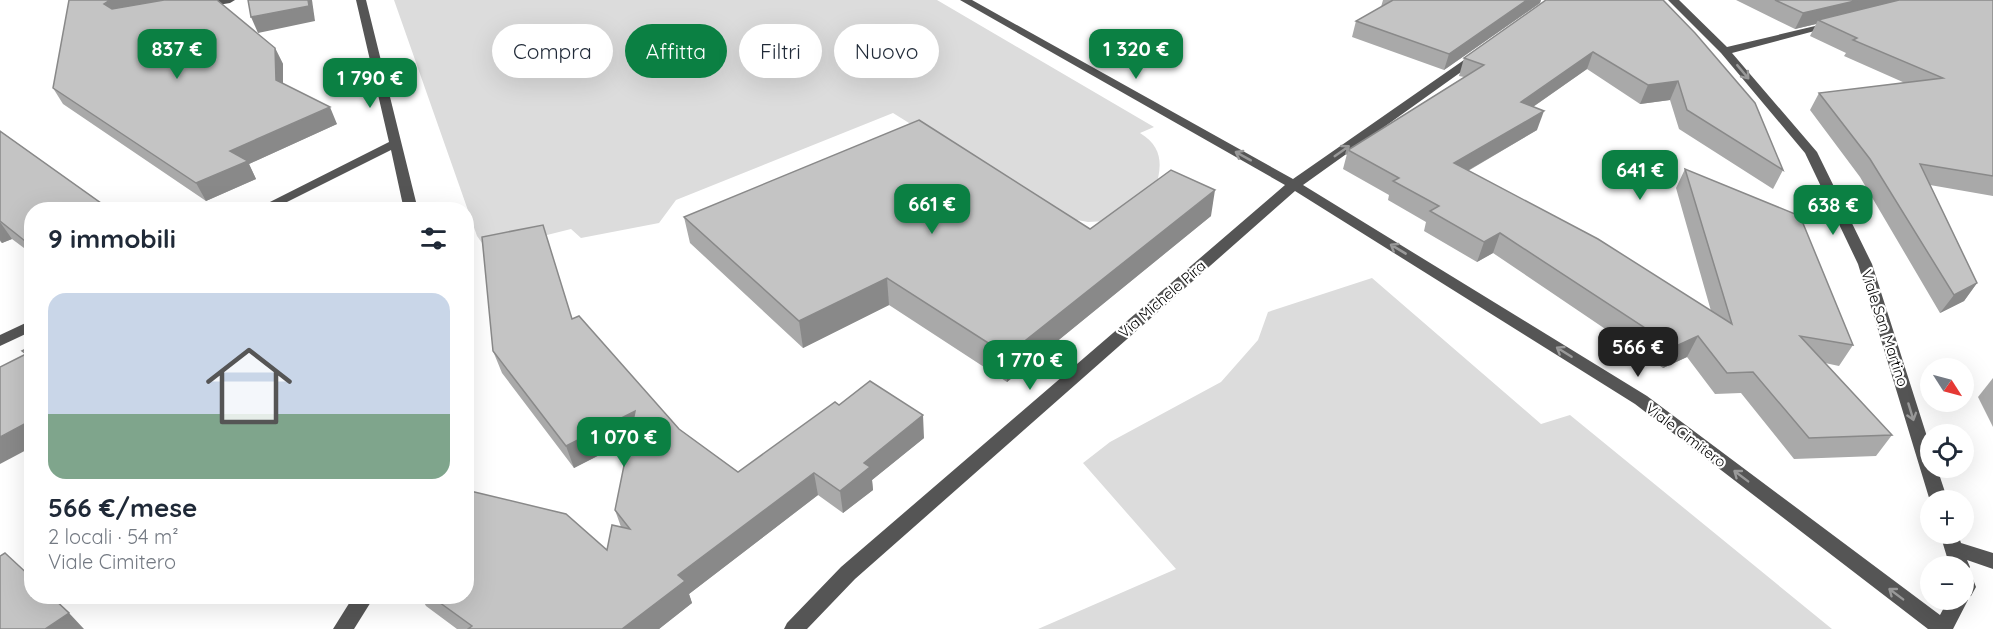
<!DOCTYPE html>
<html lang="it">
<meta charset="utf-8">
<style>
:root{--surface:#fff;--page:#f2f2f3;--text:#1f2937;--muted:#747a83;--accent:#0b8043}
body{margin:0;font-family:Quicksand,sans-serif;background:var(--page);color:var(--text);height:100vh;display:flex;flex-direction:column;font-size:22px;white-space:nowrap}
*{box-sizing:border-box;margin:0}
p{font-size:20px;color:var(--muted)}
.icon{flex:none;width:33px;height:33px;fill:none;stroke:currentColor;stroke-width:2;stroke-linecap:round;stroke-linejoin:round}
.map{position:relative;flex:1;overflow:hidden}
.drawer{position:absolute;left:24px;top:202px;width:450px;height:402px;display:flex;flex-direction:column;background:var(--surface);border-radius:24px;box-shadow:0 6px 24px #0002}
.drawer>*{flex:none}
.top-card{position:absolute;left:492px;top:24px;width:570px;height:54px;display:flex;gap:12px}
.needle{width:39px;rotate:126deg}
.tools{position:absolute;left:1920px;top:358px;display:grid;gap:12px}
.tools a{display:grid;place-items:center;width:54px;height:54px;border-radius:50%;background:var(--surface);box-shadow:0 6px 24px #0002;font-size:30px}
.price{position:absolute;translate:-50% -51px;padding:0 14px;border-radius:12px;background:var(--accent);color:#fff;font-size:20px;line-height:39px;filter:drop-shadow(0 2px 3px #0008)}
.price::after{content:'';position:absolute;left:50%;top:36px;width:18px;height:14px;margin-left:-9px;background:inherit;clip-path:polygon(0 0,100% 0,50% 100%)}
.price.on{background:#222;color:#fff}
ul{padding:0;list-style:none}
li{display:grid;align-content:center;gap:12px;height:318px;padding:0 24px}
li span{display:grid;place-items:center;height:186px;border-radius:18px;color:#555}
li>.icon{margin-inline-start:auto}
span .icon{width:108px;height:108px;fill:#fffc;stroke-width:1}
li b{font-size:26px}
h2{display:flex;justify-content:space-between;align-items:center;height:72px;padding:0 24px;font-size:26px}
.tag{padding:0 21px;border-radius:27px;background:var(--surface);box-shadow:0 6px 24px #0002;font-size:21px;line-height:54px}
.tag.on{background:var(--accent);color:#fff}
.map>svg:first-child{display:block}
</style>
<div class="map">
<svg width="1993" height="629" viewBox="0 0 1993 629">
<rect width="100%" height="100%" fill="#fff"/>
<g fill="#dcdcdc">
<path d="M 394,0 L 937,0 L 1154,127 L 1140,133 C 1164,148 1162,166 1155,190 L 1106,221 L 1088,222 L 1060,217 L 893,113 L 676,200 L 659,223 L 581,238 L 571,229 L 487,250 L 477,236 Z"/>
<polygon points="1372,278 1541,424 1570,415 1832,629 1038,629 1176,569 1083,463 1110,442 1221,382 1258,340 1268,312"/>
</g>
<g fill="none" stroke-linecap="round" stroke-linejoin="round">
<g fill="#555" fill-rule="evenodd">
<polygon points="212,0 235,0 230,3 200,8 195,5"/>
<polygon points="356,0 366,0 418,210 404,210 391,150 271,210 254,210 389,142"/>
<polygon points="960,0 972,0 1293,179 1474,53 1482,53 1482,57 1303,185 1647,396 1940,615 1948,600 1964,600 1964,567 1950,567 1940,534 1958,534 1961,543 1993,553 1993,569 1967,560 1970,567 1966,573 1971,574 1976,587 1971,596 1966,597 1968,600 1953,629 1928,629 1635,404 1295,191 855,579 807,629 784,629 787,623 841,567 1285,185"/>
<polygon points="1668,0 1679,0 1727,47 1832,22 1837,25 1732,53 1817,152 1872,264 1930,446 1930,468 1937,468 1948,501 1930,501 1858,264 1805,153 1721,53"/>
<polygon points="32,320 32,331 0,346 0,335"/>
<polygon points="353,597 374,597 354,629 333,629"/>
</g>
</g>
<g fill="#a9a9a9">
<polygon points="1383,0 1541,0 1540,3 1444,70 1352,37 1356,21 1381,7"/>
<polygon points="1663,0 1783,170 1773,189 1679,129 1670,100 1640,104 1587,69 1533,107 1537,130 1468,171 1711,311 1676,188 1685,169 1853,345 1839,366 1825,363 1892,435 1876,456 1794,459 1741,393 1715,394 1687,357 1663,368 1493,253 1477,262 1424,231 1426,222 1388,200 1389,195 1343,169 1348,150 1464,77 1459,76 1464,58"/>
<polygon points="1736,0 1993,0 1993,196 1930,185 1977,283 1964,301 1940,313 1860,177 1810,110 1819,93 1905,83 1844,56 1846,53 1810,36 1816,24 1795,29"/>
<polygon points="275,48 283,64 283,84 337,124 249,164 256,179 206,201 63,104 53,88"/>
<polygon points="0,131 105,206 108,210 32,210 32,254 12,239 2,243 0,241"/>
<polygon points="1211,216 1007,382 889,305 803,348 690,243 684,217 1090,229"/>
<polygon points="572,319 679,429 738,472 839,405 924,438 872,480 873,490 843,513 818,495 689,594 692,603 659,629 457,629 426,606 421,597 466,597 607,550 621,527 615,510 629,440 574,468 502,373 493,351"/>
<polygon points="1993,378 1993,427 1978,397"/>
</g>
<g fill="#898989">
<polygon points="110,0 200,0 120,14 104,4"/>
<polygon points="308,0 312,0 315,21 258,33 251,17"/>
<polygon points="1527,0 1541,0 1540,3 1444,70 1449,54"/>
<polygon points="1859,0 1915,0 1818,20 1816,24 1795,29 1803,13"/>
<polygon points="275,48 283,64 283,96 276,80"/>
<polygon points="1593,52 1587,69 1514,120 1521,102"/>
<polygon points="1678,81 1670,100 1640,104 1648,85"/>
<polygon points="330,107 337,124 249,164 256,179 206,201 196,183 230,151"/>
<polygon points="1544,111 1537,130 1448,182 1454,163"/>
<polygon points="1215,190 1211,216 1007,382 1007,355"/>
<polygon points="105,206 108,210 97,210"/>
<polygon points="0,222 12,239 2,243 0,240"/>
<polygon points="1500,233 1493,253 1477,262 1484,242"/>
<polygon points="32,238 32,249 25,241"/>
<polygon points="887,278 889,305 803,348 799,321"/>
<polygon points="1977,283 1964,301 1940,313 1954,295"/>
<polygon points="1698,336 1687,357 1663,368 1674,347"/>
<polygon points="635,411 642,433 574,468 566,446"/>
<polygon points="923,415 924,438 872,480 873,490 843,513 840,491 864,463"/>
<polygon points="32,420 32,447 0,464 0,437"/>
<polygon points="814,473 818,495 689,594 692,603 659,629 622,629 678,575"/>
<polygon points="69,613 84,629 45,629"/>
</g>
<g fill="#c4c4c4" stroke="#898989" stroke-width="1.5">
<polygon points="69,0 110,0 104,4 112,9 164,0 217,0 275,48 276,80 330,107 230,151 248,161 196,183 53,88"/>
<polygon points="248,0 308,0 309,6 251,17"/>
<polygon points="1393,0 1527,0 1449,54 1356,21"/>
<polygon points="1546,0 1663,0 1695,33 1755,103 1783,170 1687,110 1678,81 1648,85 1593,52 1521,102 1544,111 1454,163 1598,239 1732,324 1685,169 1800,216 1853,345 1800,336 1892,435 1809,438 1753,372 1727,373 1698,336 1674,347 1500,233 1484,242 1430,211 1439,206 1393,181 1399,178 1348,150 1484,65 1464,58"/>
<polygon points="1775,0 1859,0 1803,13"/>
<polygon points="1899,0 1993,0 1993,176 1920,164 1977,283 1954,295 1870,159 1819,93 1943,78 1853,40 1857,38 1818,20"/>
<polygon points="919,120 1090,229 1171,170 1215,190 1007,355 887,278 799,321 684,217"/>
<polygon points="0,131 105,206 97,210 32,210 32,238 25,241 0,221"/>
<polygon points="543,225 572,319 579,316 679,429 738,472 835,402 839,405 870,381 923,415 864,463 870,467 840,491 814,473 678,575 685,581 622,629 468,629 472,626 432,597 466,597 466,490 566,514 607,550 612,525 630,529 615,510 635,411 566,446 493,351 482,237"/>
<polygon points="32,346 32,420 0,437 0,367 26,354 22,351"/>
<polygon points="5,553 32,578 32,597 52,597 69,613 45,629 0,629 0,556"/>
</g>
<defs><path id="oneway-shaft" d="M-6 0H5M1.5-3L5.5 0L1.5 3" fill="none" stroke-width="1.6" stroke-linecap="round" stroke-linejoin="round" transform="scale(1.5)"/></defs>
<g stroke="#999">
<use href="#oneway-shaft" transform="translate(1743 72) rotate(50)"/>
<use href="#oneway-shaft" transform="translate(1342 151) rotate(-35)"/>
<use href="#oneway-shaft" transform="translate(1243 156) rotate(-151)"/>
<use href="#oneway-shaft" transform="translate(1398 249) rotate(-149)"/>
<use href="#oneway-shaft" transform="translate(1564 352) rotate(-148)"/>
<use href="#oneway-shaft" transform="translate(1911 412) rotate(73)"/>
<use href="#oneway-shaft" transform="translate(1741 476) rotate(-143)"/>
<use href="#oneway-shaft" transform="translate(1896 594) rotate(-143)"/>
</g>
<g text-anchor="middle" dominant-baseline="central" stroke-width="4.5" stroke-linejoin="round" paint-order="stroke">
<g font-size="15" fill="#000" stroke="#fff">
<text transform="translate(1162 299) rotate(-41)">Via Michele Pira</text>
<text transform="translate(1885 328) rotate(72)">Viale San Martino</text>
<text transform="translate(1686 435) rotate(37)">Viale Cimitero</text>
</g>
</g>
</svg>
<div class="tools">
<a><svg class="needle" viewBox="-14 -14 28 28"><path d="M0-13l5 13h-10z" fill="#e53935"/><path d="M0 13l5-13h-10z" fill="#747a83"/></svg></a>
<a><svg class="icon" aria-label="locate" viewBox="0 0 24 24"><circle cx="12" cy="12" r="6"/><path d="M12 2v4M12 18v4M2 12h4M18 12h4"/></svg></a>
<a>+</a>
<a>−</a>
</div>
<b class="price" style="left:177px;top:80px">837 €</b>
<b class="price" style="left:1136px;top:80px">1 320 €</b>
<b class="price" style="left:370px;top:109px">1 790 €</b>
<b class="price" style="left:1640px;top:201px">641 €</b>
<b class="price" style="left:932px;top:235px">661 €</b>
<b class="price" style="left:1833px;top:236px">638 €</b>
<b class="price on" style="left:1638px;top:378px">566 €</b>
<b class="price" style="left:1030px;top:391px">1 770 €</b>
<b class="price" style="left:624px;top:468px">1 070 €</b>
<div class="top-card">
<a class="tag">Compra</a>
<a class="tag on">Affitta</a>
<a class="tag">Filtri</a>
<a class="tag">Nuovo</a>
</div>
<section class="drawer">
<h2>9 immobili<svg class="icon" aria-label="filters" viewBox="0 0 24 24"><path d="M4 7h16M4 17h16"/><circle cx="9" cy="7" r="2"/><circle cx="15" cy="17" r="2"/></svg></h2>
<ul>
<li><span style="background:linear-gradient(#c9d6e8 65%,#7fa58c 0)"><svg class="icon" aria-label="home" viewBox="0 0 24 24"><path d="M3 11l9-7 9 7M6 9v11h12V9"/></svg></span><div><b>566 €/mese</b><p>2 locali · 54 m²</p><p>Viale Cimitero</p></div></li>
</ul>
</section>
</div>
